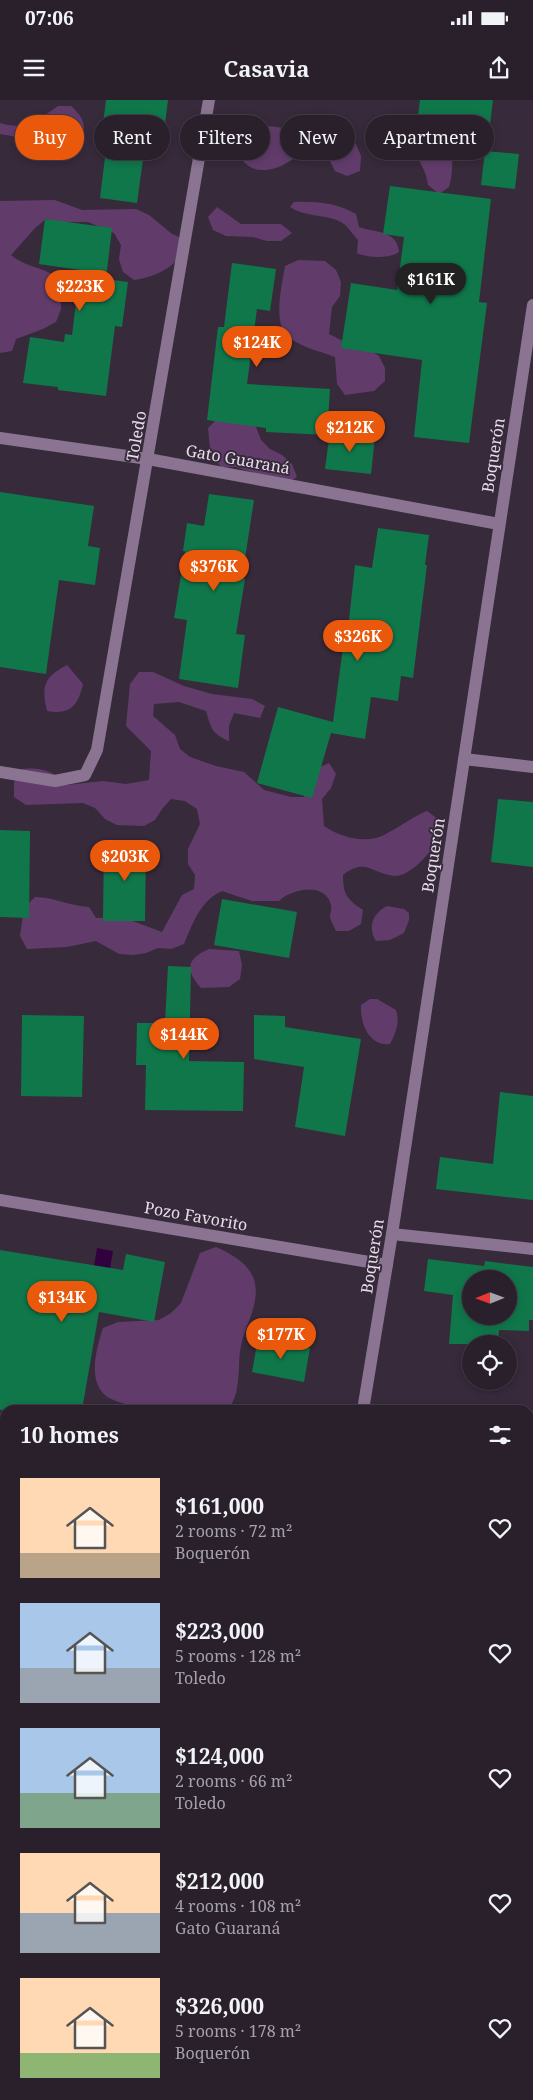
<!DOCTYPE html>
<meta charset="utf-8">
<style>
:root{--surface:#29202c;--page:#312834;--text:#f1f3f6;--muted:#a5a3a9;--line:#453e48;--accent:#ea580c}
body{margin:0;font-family:"Noto Serif",serif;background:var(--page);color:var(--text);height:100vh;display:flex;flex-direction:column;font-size:19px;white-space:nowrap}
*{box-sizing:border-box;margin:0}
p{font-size:16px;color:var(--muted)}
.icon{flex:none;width:28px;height:28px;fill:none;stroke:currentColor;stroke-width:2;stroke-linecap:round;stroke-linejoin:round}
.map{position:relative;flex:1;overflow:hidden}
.drawer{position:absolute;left:0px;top:1305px;width:534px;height:695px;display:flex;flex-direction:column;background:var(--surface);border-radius:15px 15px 0 0;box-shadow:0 2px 8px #0003,0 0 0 1px var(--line)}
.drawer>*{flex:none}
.guide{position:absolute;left:15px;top:15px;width:504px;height:45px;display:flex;gap:10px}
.needle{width:32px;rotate:269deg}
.buttons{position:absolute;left:462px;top:1170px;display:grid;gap:10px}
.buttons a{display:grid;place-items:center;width:55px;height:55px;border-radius:50%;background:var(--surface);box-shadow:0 2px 8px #0003,0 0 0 1px var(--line);font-size:25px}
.price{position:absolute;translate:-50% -42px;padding:0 11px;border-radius:18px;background:var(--accent);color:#fff;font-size:16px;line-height:32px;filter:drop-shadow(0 1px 2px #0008)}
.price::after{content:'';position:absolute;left:50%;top:30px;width:15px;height:11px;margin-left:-8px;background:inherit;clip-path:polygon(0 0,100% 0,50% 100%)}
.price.on{background:#222;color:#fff}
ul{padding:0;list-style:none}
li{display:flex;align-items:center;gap:15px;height:125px;padding:0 20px}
li span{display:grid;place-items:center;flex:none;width:140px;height:100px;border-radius:0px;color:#555}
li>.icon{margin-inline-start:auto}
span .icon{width:60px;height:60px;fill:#fffc;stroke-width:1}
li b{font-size:21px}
h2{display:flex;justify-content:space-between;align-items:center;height:60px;padding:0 20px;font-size:21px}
.tag{padding:0 18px;border-radius:22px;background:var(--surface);box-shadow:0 2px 8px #0003,0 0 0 1px var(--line);font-size:18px;line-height:45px}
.tag.on{background:var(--accent);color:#fff}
.status{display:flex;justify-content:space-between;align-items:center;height:35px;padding:0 25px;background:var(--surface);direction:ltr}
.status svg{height:14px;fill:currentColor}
header{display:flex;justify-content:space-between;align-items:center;height:65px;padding:0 20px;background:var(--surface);font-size:22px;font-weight:700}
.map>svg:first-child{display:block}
</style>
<div class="status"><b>07:06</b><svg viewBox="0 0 49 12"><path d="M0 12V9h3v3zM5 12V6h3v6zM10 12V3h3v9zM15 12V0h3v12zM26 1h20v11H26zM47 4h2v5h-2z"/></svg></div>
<header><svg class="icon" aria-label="menu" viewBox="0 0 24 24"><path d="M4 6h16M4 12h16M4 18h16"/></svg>Casavia<svg class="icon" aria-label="share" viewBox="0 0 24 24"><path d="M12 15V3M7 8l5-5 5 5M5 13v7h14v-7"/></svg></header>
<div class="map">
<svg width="533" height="2000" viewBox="0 0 533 2000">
<rect width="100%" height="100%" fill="#372a3b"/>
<g fill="#613c6b">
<path d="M 58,6 L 71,6 C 85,19 86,25 82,44 L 68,46 L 0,34 L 0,23 C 25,31 38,20 58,6 Z"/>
<path d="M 262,26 C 288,26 291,33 312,39 C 325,43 339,38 356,44 L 361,56 L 360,71 L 347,76 L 335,71 L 329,59 L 317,52 C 311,53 304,54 298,56 C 286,63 278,70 263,70 C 249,71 234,57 241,42 C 246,33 254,30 262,26 Z"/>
<path d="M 419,35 L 454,39 C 451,55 454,71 449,87 L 439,94 L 428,85 C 426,69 419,63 413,48 Z"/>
<path d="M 55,100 L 82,110 L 136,109 L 149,115 L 172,134 L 184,139 C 183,144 183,151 180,155 C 172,170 150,178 134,180 L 123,172 L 119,159 L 121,145 L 114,133 L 88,122 L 60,122 L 46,119 L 35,128 L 11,155 C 28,169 44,166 61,180 L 61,209 L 56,222 L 43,229 L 16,239 L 12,251 L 0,253 L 0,101 Z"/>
<path d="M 294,102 C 316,101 337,103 356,114 L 359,127 C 376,133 397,130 399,152 C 389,159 368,158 357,153 L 358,140 C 352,134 347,124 339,121 C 323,114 305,117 290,107 Z"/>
<polygon points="217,107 241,124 281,124 292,133 281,141 267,141 253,137 226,136 213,130 208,117"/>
<path d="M 298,160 L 325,161 L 336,170 L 341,182 L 340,196 L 332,207 L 329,234 L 355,247 L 367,248 L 379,256 L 385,268 L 385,281 L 374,291 L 345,295 L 337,284 L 335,257 C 320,251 295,246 285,233 C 274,219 282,183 285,166 Z"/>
<polygon points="233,313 256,327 261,340 270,349 282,355 292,364 297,377 286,384 236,367 222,367 211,358 208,328 218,318"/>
<path d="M 67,565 L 83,584 C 78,606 70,615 47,611 C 41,586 44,577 67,565 Z"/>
<path d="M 139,572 L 153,572 L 184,586 L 212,594 L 252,599 L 265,606 L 260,618 L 234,613 L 229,626 L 229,641 C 212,634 211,628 206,611 L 179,602 L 154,604 L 153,616 L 175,635 L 180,649 L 190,657 L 216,666 L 244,672 L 264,690 L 291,697 L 304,697 L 316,669 L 329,663 L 336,674 L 331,688 L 322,699 L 324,726 C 339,736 358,742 376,738 C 389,735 411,717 427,711 L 438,719 L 443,731 C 436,746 412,778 393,776 C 370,772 365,758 343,775 C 343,795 347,799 363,810 L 361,824 L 349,831 L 336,831 C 334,826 331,822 330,817 C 330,813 332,808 331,805 C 325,781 291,789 279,801 L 252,801 L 222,791 C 200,801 193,823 184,844 L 171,849 L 158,848 L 146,853 L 133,855 L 119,854 L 96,841 L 67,847 L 27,849 L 20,836 L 24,808 L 35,797 C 54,797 70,806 89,807 L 96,818 L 122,817 L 162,832 L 182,795 L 194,789 L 195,775 L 188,764 L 188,749 L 200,724 L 197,709 L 185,701 L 171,699 L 162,709 L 155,720 L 144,726 L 117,725 L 105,719 L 95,708 L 83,703 L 26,705 L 14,697 L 14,683 L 18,670 C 38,666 53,670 67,685 L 103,681 L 126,684 L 149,680 L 151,651 L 126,626 L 130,584 Z"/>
<path d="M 387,806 L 404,809 L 409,813 L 409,820 L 404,833 L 390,840 L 376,841 C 367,827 373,813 387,806 Z"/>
<path d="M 209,849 L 239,851 L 242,865 L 240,879 L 229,887 L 201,888 C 185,870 186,859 209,849 Z"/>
<path d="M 370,899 L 377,899 L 396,910 C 400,923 396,932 390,944 C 369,947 360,923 361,905 Z"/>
<path d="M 216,1147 C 245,1160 263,1175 253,1209 C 250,1221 243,1233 241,1246 C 238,1259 240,1274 237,1288 C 236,1296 232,1303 229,1310 L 142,1310 C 133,1304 125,1305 116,1301 C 85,1291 95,1252 103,1228 L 118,1222 L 159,1220 L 171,1213 L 181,1203 L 200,1153 Z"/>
<polygon points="529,1848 533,1851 533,1911 529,1917"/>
</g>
<polygon fill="#32003e" points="97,1148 113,1151 104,1203 91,1184"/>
<g fill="#10774b" fill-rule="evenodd">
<polygon points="106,0 168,0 162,48 145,45 137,103 100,98 107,41 101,40"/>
<polygon points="420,0 493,0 487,49 415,41"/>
<polygon points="485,51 519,54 515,89 481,85"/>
<polygon points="390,86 491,99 479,202 487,203 469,343 414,337 422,260 341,248 351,183 397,190 404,137 383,134"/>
<polygon points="45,119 112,128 106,179 128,182 122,227 115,226 106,296 58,290 58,287 23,283 30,237 64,242 65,234 72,235 80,170 39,164"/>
<polygon points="232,163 276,169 270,211 257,209 247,284 330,289 327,335 266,332 266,328 207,320 218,227 224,227"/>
<polygon points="330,331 375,337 371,374 325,369"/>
<polygon points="0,392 94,406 88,446 100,448 95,485 59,480 46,574 0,567"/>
<polygon points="209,394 254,400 242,478 245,479 236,534 245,535 238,588 179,579 187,520 174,518 185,451 183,451 187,423 204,426"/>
<polygon points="378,428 429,435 425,465 427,465 413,578 401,576 398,601 371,597 365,639 331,633 312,698 257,683 278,607 333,622 343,547 346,547 355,465 372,468"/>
<polygon points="498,699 533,702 533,767 491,762"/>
<polygon points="0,730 30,731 29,818 0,817"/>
<polygon points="104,744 146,744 145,821 103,821"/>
<polygon points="222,799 297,812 289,858 214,845"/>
<polygon points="168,866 191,867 189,961 244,962 243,1011 145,1010 146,965 136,965 137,923 165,923"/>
<polygon points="22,915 84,916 82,997 21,996"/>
<polygon points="254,915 285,916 285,927 361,939 345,1036 295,1027 304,967 254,959"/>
<polygon points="500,992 533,996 533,1100 436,1089 440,1057 493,1064"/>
<polygon points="0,1150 123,1170 126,1154 165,1162 154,1222 99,1212 82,1310 0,1310"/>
<path d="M 428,1159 L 484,1166 L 485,1161 L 533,1167 L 533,1220 L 529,1220 L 529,1231 L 499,1230 L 498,1244 L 449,1244 L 453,1195 L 424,1191 ZM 471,1179 L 509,1179 L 509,1216 L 471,1216 Z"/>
<polygon points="258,1238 310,1248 304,1282 252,1272"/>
</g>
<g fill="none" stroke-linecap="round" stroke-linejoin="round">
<g stroke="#8a7491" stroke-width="12">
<polyline points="0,338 148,359 499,424"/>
<polyline points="464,659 533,667"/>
<polyline points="0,672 55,681 85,675 97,650 209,0"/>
<polyline points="0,1100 387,1165"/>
<polyline points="392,1134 533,1149"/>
<polyline points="363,1310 392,1134 533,205"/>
<polyline points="0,1418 5,1419"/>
<polyline points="529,1489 533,1489"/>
<polyline points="529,1669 533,1669"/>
<polyline points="0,1757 5,1757"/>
<polyline points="233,2000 234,1995"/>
</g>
</g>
<g text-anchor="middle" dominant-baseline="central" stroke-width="4" stroke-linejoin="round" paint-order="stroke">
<g font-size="16" fill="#e6dde9" stroke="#372a3b">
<text transform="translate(136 336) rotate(-80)">Toledo</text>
<text transform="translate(493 355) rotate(-81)">Boquerón</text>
<text transform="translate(238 359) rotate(10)">Gato Guaraná</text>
<text transform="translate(433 755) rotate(-81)">Boquerón</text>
<text transform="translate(196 1116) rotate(10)">Pozo Favorito</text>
<text transform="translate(372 1156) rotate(-81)">Boquerón</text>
</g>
</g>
</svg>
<div class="buttons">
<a><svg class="needle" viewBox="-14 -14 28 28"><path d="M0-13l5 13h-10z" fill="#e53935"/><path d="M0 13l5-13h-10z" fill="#a5a3a9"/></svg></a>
<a><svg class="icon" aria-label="locate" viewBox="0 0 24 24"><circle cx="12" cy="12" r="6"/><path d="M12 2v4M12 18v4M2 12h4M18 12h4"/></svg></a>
</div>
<b class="price on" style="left:431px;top:205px">$161K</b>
<b class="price" style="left:80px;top:212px">$223K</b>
<b class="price" style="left:257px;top:268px">$124K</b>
<b class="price" style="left:350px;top:353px">$212K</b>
<b class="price" style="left:214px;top:492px">$376K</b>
<b class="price" style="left:358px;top:562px">$326K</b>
<b class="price" style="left:125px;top:782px">$203K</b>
<b class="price" style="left:184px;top:960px">$144K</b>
<b class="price" style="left:62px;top:1223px">$134K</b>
<b class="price" style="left:281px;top:1260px">$177K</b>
<div class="guide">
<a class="tag on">Buy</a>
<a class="tag">Rent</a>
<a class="tag">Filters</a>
<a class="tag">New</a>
<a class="tag">Apartment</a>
</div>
<section class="drawer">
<h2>10 homes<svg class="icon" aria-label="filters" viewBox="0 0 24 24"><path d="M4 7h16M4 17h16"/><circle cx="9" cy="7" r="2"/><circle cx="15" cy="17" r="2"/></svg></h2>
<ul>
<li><span style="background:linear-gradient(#ffd9b3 75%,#b9a48a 0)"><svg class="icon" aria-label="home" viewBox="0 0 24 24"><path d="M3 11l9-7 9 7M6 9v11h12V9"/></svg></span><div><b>$161,000</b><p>2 rooms · 72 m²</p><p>Boquerón</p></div><svg class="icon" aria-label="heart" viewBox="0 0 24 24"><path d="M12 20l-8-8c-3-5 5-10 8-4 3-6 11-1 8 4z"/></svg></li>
<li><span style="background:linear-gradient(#a9c7e8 65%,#9aa5b1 0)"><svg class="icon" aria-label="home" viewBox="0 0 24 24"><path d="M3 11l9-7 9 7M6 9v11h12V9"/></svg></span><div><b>$223,000</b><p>5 rooms · 128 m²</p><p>Toledo</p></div><svg class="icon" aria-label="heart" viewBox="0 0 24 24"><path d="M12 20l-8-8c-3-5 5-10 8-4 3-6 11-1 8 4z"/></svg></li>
<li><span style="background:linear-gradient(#a9c7e8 65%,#7fa58c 0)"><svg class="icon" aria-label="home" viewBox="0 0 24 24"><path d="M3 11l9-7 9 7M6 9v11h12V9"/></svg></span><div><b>$124,000</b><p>2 rooms · 66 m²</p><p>Toledo</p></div><svg class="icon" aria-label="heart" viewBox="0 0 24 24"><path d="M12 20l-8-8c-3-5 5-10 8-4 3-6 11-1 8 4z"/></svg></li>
<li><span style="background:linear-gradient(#ffd9b3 60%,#9aa5b1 0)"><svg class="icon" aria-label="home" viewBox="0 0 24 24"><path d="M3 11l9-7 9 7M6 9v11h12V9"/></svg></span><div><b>$212,000</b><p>4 rooms · 108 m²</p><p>Gato Guaraná</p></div><svg class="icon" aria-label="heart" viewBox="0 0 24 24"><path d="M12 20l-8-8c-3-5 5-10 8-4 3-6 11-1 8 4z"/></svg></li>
<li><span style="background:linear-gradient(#ffd9b3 75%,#8fb573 0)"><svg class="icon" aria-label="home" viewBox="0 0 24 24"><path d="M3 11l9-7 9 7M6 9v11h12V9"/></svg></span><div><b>$326,000</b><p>5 rooms · 178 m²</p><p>Boquerón</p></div><svg class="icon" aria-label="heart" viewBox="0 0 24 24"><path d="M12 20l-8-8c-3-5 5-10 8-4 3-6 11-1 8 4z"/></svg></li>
</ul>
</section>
</div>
